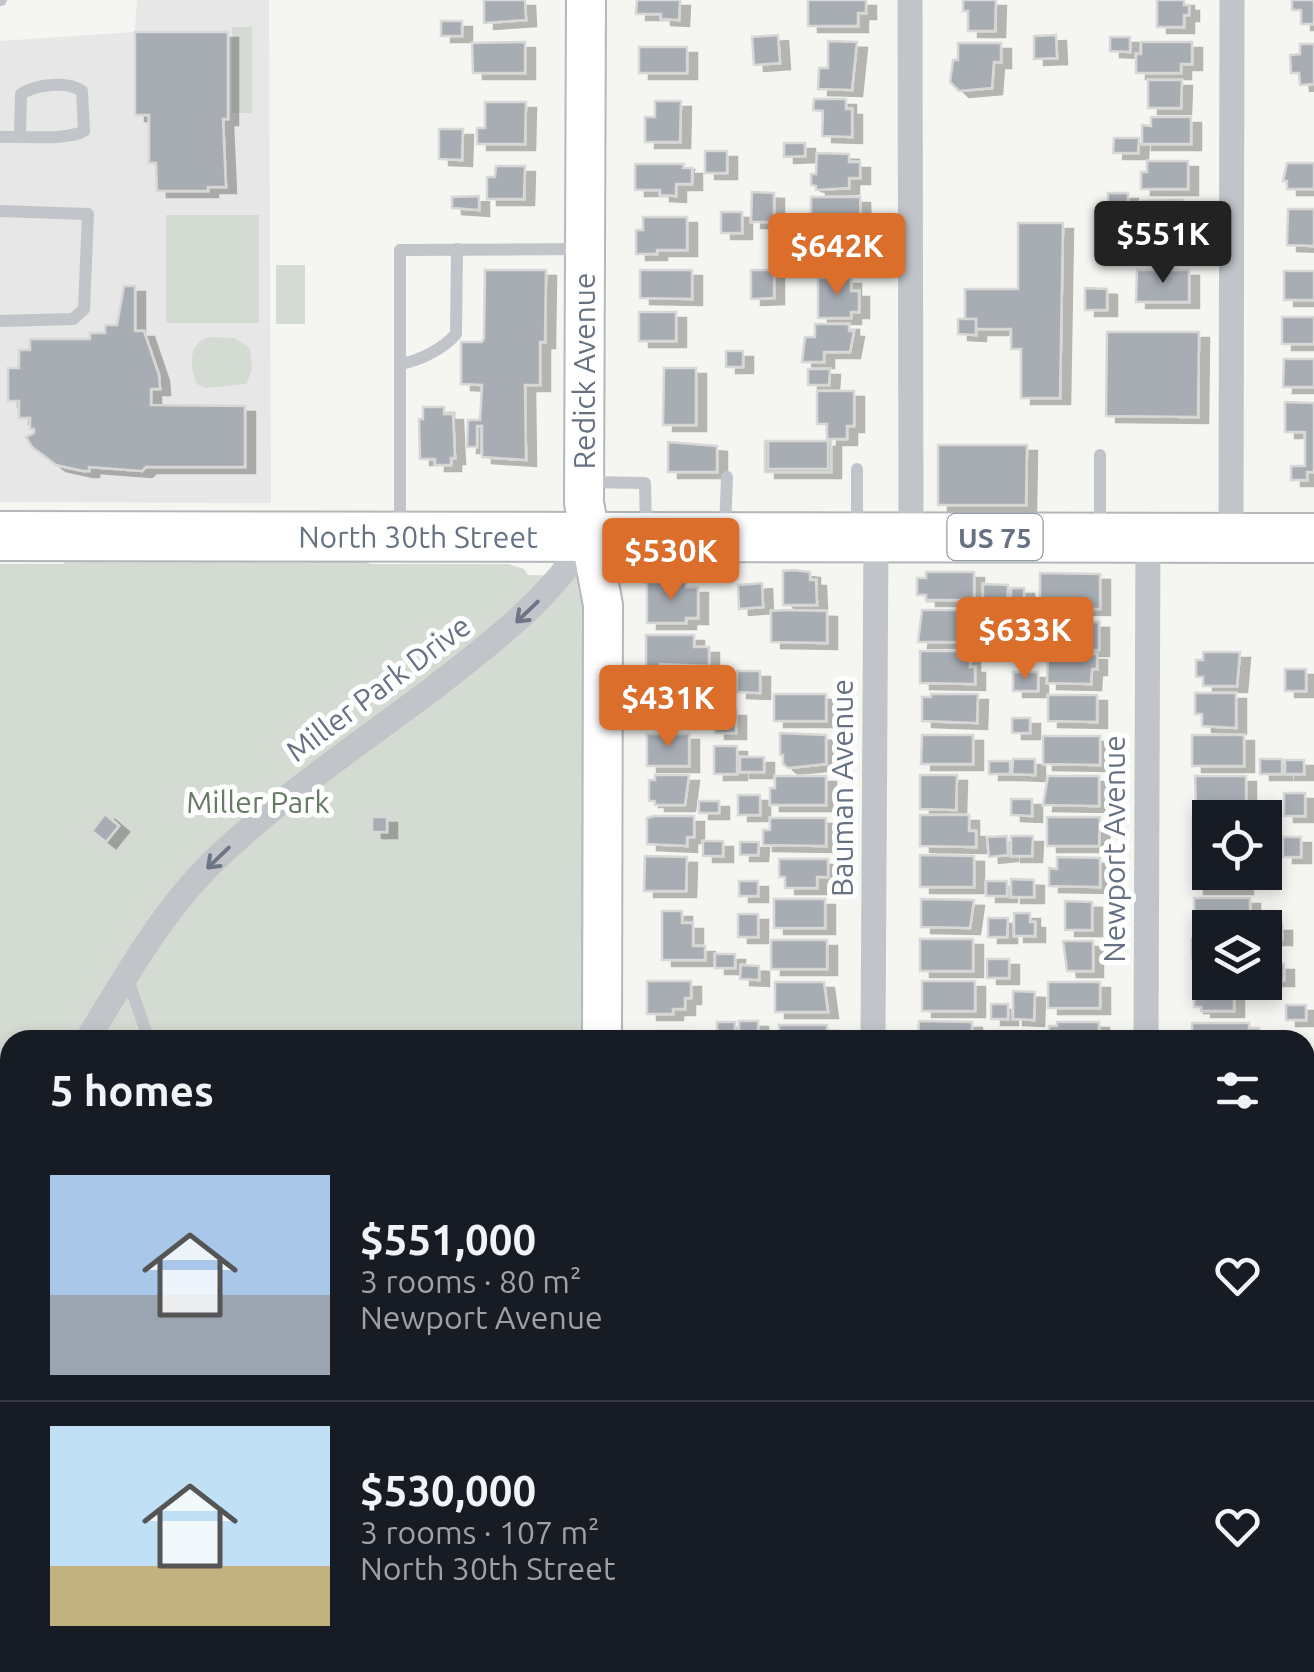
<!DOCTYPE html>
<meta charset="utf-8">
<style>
:root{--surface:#171b24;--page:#242831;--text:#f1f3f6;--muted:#9ea1a6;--line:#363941;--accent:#dc6e2c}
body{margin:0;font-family:Ubuntu,sans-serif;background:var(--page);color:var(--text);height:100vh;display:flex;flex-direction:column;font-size:38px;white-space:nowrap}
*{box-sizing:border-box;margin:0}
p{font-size:32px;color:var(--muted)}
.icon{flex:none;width:55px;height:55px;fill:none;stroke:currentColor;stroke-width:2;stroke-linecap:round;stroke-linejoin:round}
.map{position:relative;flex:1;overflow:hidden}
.panel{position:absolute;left:0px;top:1030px;width:1315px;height:642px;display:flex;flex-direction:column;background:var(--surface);border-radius:30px 30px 0 0;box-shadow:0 5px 15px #0003}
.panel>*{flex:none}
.buttons{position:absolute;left:1192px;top:800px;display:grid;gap:20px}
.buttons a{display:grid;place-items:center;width:90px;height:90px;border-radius:0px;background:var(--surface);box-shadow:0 5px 15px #0003;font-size:50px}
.price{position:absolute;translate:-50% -85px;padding:0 22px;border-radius:10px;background:var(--accent);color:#fff;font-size:32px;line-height:65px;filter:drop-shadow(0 2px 5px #0008)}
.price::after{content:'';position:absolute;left:50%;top:60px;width:30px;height:22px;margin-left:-15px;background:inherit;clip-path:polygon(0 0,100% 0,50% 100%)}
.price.current{background:#222;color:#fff}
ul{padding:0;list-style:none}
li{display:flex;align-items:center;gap:30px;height:250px;padding:0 50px}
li+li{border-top:2px solid var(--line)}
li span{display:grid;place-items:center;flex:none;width:280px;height:200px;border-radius:0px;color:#555}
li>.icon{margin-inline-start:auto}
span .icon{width:120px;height:120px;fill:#fffc;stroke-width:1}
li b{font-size:42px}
h2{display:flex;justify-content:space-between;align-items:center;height:120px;padding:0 50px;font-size:42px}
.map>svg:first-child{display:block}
</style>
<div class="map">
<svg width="1314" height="1672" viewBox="0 0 1314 1672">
<defs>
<filter id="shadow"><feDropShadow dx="10" dy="6" stdDeviation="0" flood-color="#0004"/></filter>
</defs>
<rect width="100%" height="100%" fill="#f5f6f2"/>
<polygon fill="#e6e7e6" points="137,0 269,0 271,503 0,502 0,41 135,32"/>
<g fill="#d4dbd2">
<rect x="232" y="27" width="20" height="86"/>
<rect x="166" y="215" width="93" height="108"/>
<rect x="276" y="265" width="29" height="59"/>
<path d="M 210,337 L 234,338 L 250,348 L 252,370 L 246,384 L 205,388 L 197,384 C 189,366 188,342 210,337 Z"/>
<polygon points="360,555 370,564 508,564 524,569 528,575 583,576 589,591 591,1040 10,1040 10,1662 591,1662 591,1672 0,1672 0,564 63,564 71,558"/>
</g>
<g fill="#a8adb4" stroke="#d7d7d5" stroke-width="2.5" filter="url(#shadow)">
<polygon points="484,0 525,0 526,20 484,23"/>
<polygon points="637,0 680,0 679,20 661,19 661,14 636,14"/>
<polygon points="808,0 866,0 866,13 858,13 858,26 808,26"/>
<polygon points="963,0 996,0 995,31 968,31 968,11 963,11"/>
<polygon points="1157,0 1184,0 1184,5 1189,5 1189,15 1184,15 1184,27 1157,27"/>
<polygon points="1292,0 1314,0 1314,24 1301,24 1301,10 1292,10"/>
<rect x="441" y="21" width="21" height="15"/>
<polygon points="135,32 228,32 228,119 223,119 226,187 208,187 208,191 157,191 156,163 149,163 149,115 135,115"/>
<polygon points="778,35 780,63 754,65 752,37"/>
<polygon points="1056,35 1057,58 1034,59 1034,36"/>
<polygon points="1110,37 1130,37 1130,52 1110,51"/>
<polygon points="828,41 857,42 852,90 818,89 819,68 828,68"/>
<polygon points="525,42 525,73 473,73 472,43"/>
<polygon points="1141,42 1192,42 1192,64 1181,64 1181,73 1136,73 1136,54 1141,54"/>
<polygon points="958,43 1001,43 1001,62 994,62 992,88 959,91 950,82 953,60 958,60"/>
<polygon points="1300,44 1314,44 1314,84 1300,85 1299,73 1291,73 1290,55 1300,54"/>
<rect x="639" y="47" width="48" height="26"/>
<polygon points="1148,80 1182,80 1181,108 1148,108"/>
<polygon points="814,99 846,99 846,109 852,109 852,137 822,136 823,111 813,110"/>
<polygon points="655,101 681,101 680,142 645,142 645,117 655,117"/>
<polygon points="485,102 526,102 525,144 477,144 477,128 485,128"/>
<polygon points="1151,117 1191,117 1191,144 1142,144 1142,125 1151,126"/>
<polygon points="439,129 463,129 462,160 439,159"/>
<polygon points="1114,138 1139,138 1138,153 1113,153"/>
<polygon points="784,143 805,143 805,156 784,157"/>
<rect x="705" y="151" width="22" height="22"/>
<polygon points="817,153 849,154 849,162 860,162 860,178 849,178 849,188 816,190 816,186 811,185 811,174 816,174"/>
<polygon points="1147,161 1188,161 1188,189 1141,189 1141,172 1147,172"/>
<polygon points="1287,163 1314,163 1314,189 1287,189 1287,181 1283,181"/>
<polygon points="635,164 684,164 683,168 692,168 692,184 676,184 676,196 660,195 660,190 635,190"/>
<polygon points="496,166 525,166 524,199 487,199 487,177 495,177"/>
<polygon points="752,192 774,193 774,222 751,222"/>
<rect x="1108" y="193" width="20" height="19"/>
<polygon points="479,196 479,210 452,208 452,197"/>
<polygon points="811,197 860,197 861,227 811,227"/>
<polygon points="1182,200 1182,212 1188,212 1188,230 1142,230 1142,201"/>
<polygon points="1288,209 1314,209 1314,246 1287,245"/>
<rect x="721" y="212" width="21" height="21"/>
<polygon points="643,217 687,217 687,250 657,250 657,254 636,254 636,230 643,230"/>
<polygon points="1018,223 1063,223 1060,398 1021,398 1021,349 1011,349 1011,329 976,329 976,319 965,319 965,289 1018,289"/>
<polygon points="811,232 858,232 861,262 811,261"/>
<polygon points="782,257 802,258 801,270 781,270"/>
<polygon points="485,270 546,270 545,342 540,342 540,385 525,385 526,460 482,457 482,426 477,426 477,447 467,447 468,420 480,420 482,385 461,384 461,342 482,342 484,338"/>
<polygon points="640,270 692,270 692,299 640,298"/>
<polygon points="751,270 774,270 774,298 751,299"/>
<polygon points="1137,270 1189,270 1189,302 1136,302"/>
<rect x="1284" y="271" width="30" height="29"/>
<polygon points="818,278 851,278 851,291 859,291 859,312 851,312 851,318 818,318"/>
<polygon points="124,286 135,286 135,331 144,331 159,375 160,389 151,389 151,405 245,406 245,467 146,467 142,471 89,467 89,471 83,471 56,465 32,447 26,437 34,433 34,429 30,429 30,418 19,418 19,401 8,401 8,368 19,368 19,350 30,350 30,339 90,339 90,333 105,333 105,325 117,325"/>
<polygon points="1085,288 1107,289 1107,310 1085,310"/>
<rect x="639" y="312" width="37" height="29"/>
<rect x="1282" y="317" width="32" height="27"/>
<polygon points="958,319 976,319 976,335 958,334"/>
<polygon points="815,324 849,324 849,331 854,331 850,352 824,352 824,362 802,362 805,337 815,337"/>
<polygon points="1107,332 1199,332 1198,417 1106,416"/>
<rect x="726" y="351" width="17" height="16"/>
<polygon points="1284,359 1314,359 1314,387 1283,387"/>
<polygon points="664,368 696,368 696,425 663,425"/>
<polygon points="808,369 830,369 829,385 808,385"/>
<polygon points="817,391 854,391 854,426 847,426 847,439 827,439 827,424 817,424"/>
<polygon points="1285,402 1314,403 1314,472 1307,472 1307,480 1291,480 1291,466 1305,466 1305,432 1285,432"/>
<polygon points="423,407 444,407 444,414 453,414 455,458 451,458 451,465 435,465 435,459 420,459 419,419 423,419"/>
<polygon points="765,441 768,441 768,469 828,469 828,441 831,441 831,472 765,472"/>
<rect x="768" y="441" width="60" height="28"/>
<polygon points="668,442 717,446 717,472 668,472"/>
<polygon points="938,445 1027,445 1026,505 938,505"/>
<polygon points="794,570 810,572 810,580 816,580 817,605 783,605 783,571"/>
<polygon points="926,572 974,572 974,600 926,600 926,595 917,595 917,578 926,578"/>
<polygon points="1040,573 1100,574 1100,609 1040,608"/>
<polygon points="647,582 686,582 686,587 698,587 698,618 686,618 686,623 647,623"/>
<polygon points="762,583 763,607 739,609 738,585"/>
<polygon points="983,584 1008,585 1007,608 983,608"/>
<rect x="1011" y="588" width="13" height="22"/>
<polygon points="784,610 827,611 827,643 771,642 771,611"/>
<polygon points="922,610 960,610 960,642 918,642"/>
<rect x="1010" y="611" width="21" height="17"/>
<rect x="987" y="612" width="20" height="21"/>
<polygon points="1045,621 1099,622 1099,650 1045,650"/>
<polygon points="646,635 694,635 694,647 709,647 709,666 660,664 660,677 646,677"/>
<polygon points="920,651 970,651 970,667 975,667 975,684 920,683"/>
<polygon points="1203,652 1240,652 1237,686 1203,686 1203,677 1196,677 1196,660 1203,660"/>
<polygon points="1048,654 1097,654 1097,669 1092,669 1091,684 1047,683"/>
<rect x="1285" y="669" width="21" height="22"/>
<polygon points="737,671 760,671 760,693 737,692"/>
<rect x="1013" y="672" width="25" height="19"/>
<polygon points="647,693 692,693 692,712 686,712 686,722 647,722"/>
<polygon points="1195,693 1236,693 1236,728 1202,726 1202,714 1195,714"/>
<rect x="774" y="694" width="52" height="27"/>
<polygon points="931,694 978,694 977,723 922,721 922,697 931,697"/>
<polygon points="1048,695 1097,695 1097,722 1048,721"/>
<rect x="715" y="710" width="21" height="23"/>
<rect x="1012" y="718" width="18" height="15"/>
<polygon points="780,733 826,735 826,764 788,768 783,764 783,755 780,755"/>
<rect x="647" y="734" width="42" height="32"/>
<polygon points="922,735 973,735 973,764 921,764"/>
<rect x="1192" y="735" width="52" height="31"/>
<polygon points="1043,736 1100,736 1100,765 1043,764"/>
<rect x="714" y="746" width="23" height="28"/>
<rect x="740" y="757" width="24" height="15"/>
<polygon points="1013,759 1035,759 1035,775 1012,774"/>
<rect x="1260" y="759" width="22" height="15"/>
<rect x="1285" y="760" width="19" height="14"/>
<rect x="989" y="761" width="21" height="13"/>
<polygon points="655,775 689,775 685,805 655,805 655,801 649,801 649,780 655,780"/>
<polygon points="920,775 957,775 956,810 920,809"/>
<polygon points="775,776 826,776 826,805 770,805 770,788 775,788"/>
<polygon points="1048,776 1099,776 1099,806 1043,805"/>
<polygon points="1195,776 1246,776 1246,806 1196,806"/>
<rect x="1284" y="793" width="21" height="23"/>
<rect x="738" y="795" width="22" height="20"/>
<polygon points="1011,799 1032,799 1032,816 1011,815"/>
<rect x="699" y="801" width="20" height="12"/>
<polygon points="105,814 119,826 106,842 92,831"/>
<polygon points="920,815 969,815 969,831 976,831 976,847 920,846"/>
<polygon points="654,816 694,816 694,837 687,837 687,846 647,844 647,818"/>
<rect x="372" y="817" width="15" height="15"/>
<polygon points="1047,817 1100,817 1099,846 1047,846"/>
<polygon points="1193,817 1248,817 1248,818 1210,818 1210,849 1193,849"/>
<polygon points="770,818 826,818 826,846 763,845 763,830 770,830"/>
<polygon points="1007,836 1008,855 989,857 987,837"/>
<polygon points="1011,836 1033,836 1032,856 1011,856"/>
<rect x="1283" y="837" width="18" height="20"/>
<rect x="703" y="841" width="20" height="15"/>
<polygon points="740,842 759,842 758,855 740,855"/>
<polygon points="920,855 974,856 974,887 920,887"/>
<polygon points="645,856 687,857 686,891 644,891"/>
<polygon points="1057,857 1100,858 1100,887 1049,886 1049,868 1057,869"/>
<polygon points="1194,857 1210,857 1210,872 1249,872 1243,874 1243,888 1194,888"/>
<polygon points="779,859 828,859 828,877 817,877 817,888 785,888 785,877 779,877"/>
<polygon points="1011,879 1034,880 1034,897 1011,897"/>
<rect x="739" y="881" width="19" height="15"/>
<rect x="986" y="881" width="21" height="15"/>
<polygon points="1194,898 1250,898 1250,928 1194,929"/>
<rect x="774" y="899" width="51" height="29"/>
<polygon points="921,899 974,900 970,928 921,927"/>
<polygon points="1065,901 1092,902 1092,930 1065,930"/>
<polygon points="662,911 682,911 682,923 693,923 693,946 705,946 705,960 662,960"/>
<polygon points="1014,913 1030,913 1030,922 1035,922 1035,936 1014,936"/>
<rect x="738" y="914" width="20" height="23"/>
<polygon points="988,918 1008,918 1007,937 988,937"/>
<rect x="1265" y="925" width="17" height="14"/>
<rect x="920" y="939" width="53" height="32"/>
<polygon points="1192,939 1210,939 1210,973 1202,973 1202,958 1192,958"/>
<rect x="771" y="940" width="56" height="29"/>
<polygon points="1063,941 1093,941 1093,971 1067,971"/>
<rect x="715" y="954" width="20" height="14"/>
<rect x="987" y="959" width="22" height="19"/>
<rect x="1265" y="964" width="19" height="16"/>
<polygon points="741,965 759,966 759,980 740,979"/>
<polygon points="1201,980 1234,982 1234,1011 1201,1011 1201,1007 1194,1007 1194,983 1201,983"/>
<polygon points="647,981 691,981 691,998 685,998 685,1009 673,1009 673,1014 647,1014"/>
<rect x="922" y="981" width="53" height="30"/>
<polygon points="775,982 824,982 828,1012 775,1012"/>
<rect x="1048" y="982" width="52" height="26"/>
<polygon points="1013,991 1035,992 1034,1020 1013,1019"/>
<rect x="991" y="1004" width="17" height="15"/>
<rect x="1286" y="1005" width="20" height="15"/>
<rect x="739" y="1021" width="19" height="13"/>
<polygon points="919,1021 972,1022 972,1040 918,1039"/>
<rect x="717" y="1022" width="18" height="18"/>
<polygon points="1057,1022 1099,1022 1099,1040 1049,1040 1049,1026 1057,1026"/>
<polygon points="1192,1023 1249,1023 1249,1028 1259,1028 1259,1040 1192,1040"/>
<rect x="779" y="1025" width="48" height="15"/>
<rect x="656" y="1031" width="34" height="9"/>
<rect x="1305" y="1422" width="8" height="22"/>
<polygon points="1305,1653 1309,1672 1287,1672 1285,1662 1305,1662"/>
<polygon points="738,1662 761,1663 761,1672 738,1672"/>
<polygon points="1195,1662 1236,1662 1236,1672 1195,1671"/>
<polygon points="646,1663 687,1663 687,1666 695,1666 695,1672 646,1672"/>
<rect x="989" y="1664" width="20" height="8"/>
<rect x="1056" y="1666" width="36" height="6"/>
</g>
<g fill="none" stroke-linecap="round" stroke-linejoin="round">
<defs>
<g id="secondary">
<polyline points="586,0 584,503 603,605 602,1040"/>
<polyline points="603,1662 603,1672"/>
</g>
<g id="highway">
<path id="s1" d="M 0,536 L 1314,538"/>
</g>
</defs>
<use href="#secondary" stroke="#b4b7bc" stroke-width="42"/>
<use href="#highway" stroke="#b4b7ba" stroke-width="52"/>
<g stroke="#c1c4c8" stroke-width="12">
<polyline points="0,0 1,0"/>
<path d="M 0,137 C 22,136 66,141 84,131 L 82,91 C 67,81 37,84 21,94 L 20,136"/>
<polyline points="0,211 88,214 84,309 73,319 0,321"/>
<path d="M 400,364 C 419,361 443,349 456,334 L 457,249"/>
<polyline points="1100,455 1100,530"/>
<polyline points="857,469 857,530"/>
<polyline points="586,482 645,483 646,529"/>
<polyline points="400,527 400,250 582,249"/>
<polyline points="725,530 727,477"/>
<polyline points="127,977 149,1040"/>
</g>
<g stroke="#c1c4c8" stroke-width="25">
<polyline points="910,0 911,537"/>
<polyline points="1231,538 1232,0"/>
<path d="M 87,1040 C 126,976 165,906 220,855 C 285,794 360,743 431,690 C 490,644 548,601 589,537"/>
<polyline points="873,1040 876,537"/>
<polyline points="1146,1040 1148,537"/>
<polyline points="1305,1212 1314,1212"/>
<polyline points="0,1225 10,1201"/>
<polyline points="874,1662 874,1672"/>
<polyline points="1146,1662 1146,1672"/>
</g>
<use href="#secondary" stroke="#fff" stroke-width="38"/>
<use href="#highway" stroke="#fff" stroke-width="48"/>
</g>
<defs><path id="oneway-shaft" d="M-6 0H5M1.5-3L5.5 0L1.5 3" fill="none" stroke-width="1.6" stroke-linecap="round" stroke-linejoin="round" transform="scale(2.5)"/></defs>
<g stroke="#6b7686">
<use href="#oneway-shaft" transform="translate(527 612) rotate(136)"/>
<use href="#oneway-shaft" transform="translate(218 858) rotate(136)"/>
</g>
<g text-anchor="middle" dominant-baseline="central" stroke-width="10" stroke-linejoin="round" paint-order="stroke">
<rect fill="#fff" stroke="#949ca8" stroke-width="2.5" x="947.5" y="514" width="95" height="46" rx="8"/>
<g font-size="28" font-weight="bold" fill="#667282">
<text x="995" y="537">US 75</text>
</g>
<g font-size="30" fill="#667282" stroke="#fff">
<text transform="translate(584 371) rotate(-90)">Redick Avenue</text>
<text stroke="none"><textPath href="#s1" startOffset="418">North 30th Street</textPath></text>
<text transform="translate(378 688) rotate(-37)">Miller Park Drive</text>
<text transform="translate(842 788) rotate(-90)">Bauman Avenue</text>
<text transform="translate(1114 849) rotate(-90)">Newport Avenue</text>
</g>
<g font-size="30" fill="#667a64" stroke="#fff">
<text x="258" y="802">Miller Park</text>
</g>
</g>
</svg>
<div class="buttons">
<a><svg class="icon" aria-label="locate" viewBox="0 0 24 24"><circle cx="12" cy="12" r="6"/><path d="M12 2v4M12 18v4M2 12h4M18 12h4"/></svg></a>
<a><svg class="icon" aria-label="layers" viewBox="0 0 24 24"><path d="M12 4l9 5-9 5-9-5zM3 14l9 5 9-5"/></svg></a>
</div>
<b class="price current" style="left:1163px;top:286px">$551K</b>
<b class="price" style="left:837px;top:298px">$642K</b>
<b class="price" style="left:671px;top:603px">$530K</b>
<b class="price" style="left:1025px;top:682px">$633K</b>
<b class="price" style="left:668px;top:750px">$431K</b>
<section class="panel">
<h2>5 homes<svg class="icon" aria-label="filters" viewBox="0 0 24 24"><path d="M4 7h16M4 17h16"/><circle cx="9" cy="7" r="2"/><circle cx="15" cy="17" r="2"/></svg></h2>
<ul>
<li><span style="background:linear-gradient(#a9c7e8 60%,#9aa5b1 0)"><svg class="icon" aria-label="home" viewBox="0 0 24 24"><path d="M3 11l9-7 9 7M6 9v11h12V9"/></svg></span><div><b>$551,000</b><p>3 rooms · 80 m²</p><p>Newport Avenue</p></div><svg class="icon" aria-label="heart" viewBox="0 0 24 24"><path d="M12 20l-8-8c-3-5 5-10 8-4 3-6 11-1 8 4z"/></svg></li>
<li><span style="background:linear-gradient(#bfe0f5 70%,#c2b280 0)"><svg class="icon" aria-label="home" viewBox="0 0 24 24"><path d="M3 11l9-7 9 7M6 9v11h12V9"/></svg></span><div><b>$530,000</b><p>3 rooms · 107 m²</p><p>North 30th Street</p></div><svg class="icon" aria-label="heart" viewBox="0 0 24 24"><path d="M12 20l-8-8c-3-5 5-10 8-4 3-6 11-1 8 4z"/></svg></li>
</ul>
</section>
</div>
